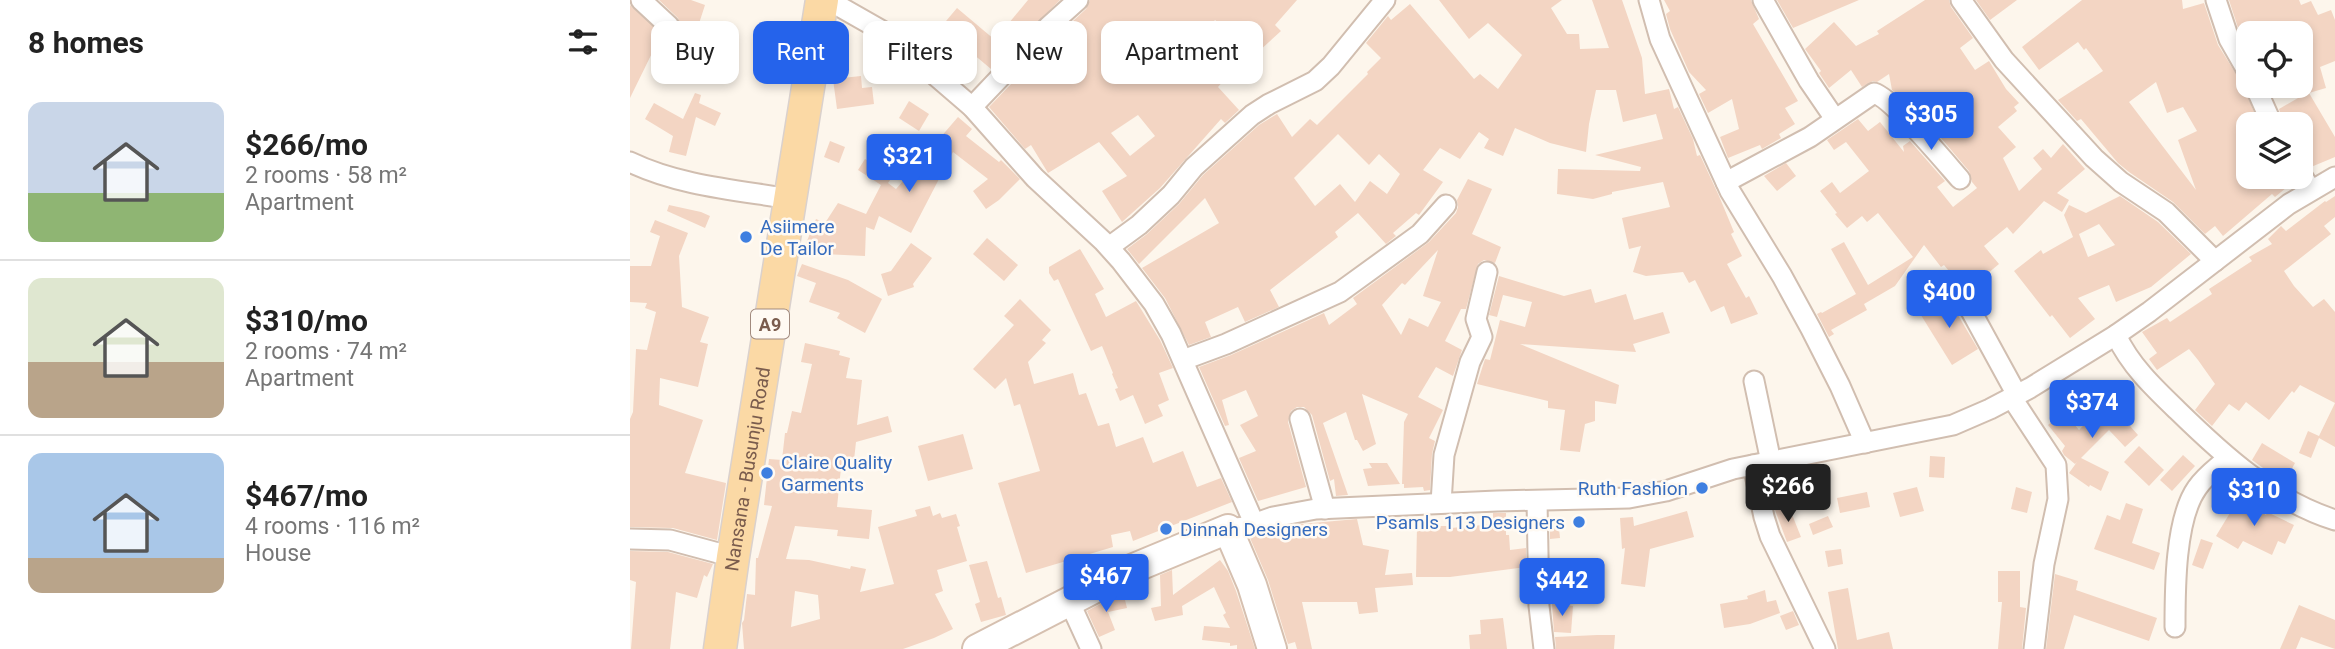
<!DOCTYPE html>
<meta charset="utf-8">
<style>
:root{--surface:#fff;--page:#f2f2f2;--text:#222;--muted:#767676;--line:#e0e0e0;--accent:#2563eb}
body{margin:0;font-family:Roboto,sans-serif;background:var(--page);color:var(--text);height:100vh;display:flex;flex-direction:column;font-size:26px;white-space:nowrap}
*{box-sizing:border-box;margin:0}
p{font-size:23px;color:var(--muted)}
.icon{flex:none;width:38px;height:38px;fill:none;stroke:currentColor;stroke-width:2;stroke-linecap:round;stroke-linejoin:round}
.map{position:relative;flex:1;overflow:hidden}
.side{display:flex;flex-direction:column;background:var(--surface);width:630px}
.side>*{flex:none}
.guide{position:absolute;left:21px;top:21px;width:665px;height:63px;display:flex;gap:14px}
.tools{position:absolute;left:1606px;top:21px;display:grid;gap:14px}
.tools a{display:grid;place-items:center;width:77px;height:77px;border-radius:14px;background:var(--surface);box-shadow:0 4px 10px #0003;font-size:35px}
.price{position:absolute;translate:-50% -60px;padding:0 16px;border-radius:7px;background:var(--accent);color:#fff;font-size:23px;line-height:46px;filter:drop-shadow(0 2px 4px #0008)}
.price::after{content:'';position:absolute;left:50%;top:42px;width:21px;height:16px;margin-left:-10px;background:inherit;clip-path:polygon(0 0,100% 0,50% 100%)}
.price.on{background:#222;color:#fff}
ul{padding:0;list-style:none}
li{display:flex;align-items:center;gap:21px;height:175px;padding:0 28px}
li+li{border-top:2px solid var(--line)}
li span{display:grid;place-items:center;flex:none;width:196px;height:140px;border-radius:14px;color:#555}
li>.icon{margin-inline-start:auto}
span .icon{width:84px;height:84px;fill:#fffc;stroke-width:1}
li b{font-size:30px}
h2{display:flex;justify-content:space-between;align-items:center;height:84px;padding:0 28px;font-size:30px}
.chip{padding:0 24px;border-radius:14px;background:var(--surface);box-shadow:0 4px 10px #0003;font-size:24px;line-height:63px}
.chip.on{background:var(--accent);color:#fff}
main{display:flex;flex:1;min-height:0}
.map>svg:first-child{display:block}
</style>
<main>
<section class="side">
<h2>8 homes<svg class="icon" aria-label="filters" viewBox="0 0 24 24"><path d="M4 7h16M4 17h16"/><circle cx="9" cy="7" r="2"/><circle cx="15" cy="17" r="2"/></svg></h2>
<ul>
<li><span style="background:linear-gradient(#c9d6e8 65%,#8fb573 0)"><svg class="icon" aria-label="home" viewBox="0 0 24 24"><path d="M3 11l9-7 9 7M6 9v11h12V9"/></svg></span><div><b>$266/mo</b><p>2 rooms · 58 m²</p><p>Apartment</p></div></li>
<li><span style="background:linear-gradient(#dfe7d0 60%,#b9a48a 0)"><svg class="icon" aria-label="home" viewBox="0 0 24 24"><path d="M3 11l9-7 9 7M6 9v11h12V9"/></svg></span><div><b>$310/mo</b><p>2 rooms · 74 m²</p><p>Apartment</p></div></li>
<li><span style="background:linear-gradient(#a9c7e8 75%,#b9a48a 0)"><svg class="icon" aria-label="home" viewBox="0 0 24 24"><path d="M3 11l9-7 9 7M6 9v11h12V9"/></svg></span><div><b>$467/mo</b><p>4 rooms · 116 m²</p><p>House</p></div></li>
</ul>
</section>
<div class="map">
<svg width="1705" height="649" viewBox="0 0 1705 649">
<rect width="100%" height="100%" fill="#fdf6ec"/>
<g fill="#f3d5c3" fill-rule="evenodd">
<polygon points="29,0 61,0 75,5 62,45 77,52 70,66 26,45 0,98 0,5 36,38 43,37 51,29 48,18"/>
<polygon points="398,0 430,0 361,69 311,27 327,8 365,40"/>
<path d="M 460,0 L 667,0 L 645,25 L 651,31 L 627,53 L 622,48 L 588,87 L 609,110 L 595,123 L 591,119 L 530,188 L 492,222 L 472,191 L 497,176 L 469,142 L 418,173 L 401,145 L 395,149 L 359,107 L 428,35 L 456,9 ZM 585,20 L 609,40 L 591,62 L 566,39 L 546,61 L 529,39 L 552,21 L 571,37 ZM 508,115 L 525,136 L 500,156 L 481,133 Z"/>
<path d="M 809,0 L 932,0 L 921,8 L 937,34 L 949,34 L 950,49 L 979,48 L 962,0 L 992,0 L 1012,58 L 1015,94 L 1039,89 L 1044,109 L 1048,107 L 1063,139 L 1067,156 L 1070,155 L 1089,196 L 1104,232 L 1101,234 L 1112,256 L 1097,264 L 1116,298 L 1119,296 L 1128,314 L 1101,324 L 1094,306 L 1081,312 L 1065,280 L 1059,283 L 1053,272 L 1016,276 L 1003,272 L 1011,246 L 999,249 L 992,218 L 1040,207 L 1033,182 L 982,192 L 982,194 L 963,199 L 927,194 L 928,169 L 1010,171 L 1011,167 L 965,155 L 1033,139 L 1026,114 L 993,122 L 986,90 L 966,90 L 959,124 L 956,152 L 920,143 L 885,128 L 873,156 L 854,148 L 859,139 L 849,132 L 830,159 L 810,148 L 793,170 L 813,182 L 789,215 L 786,213 L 763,233 L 766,236 L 756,244 L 728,213 L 705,232 L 708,237 L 640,290 L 649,307 L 615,322 L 608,307 L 575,322 L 581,337 L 559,345 L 535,298 L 512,268 L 589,223 L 575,198 L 509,264 L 497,249 L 517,234 L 549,204 L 573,175 L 629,125 L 647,114 L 662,137 L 680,119 L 687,125 L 738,74 L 737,72 L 751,58 L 736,43 L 758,16 L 761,20 L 780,4 L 844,79 L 850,74 L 868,89 L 892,55 L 858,23 L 839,39 ZM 708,134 L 739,165 L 749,154 L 770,174 L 757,194 L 740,181 L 725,202 L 710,184 L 685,206 L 664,178 Z"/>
<polygon points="1034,0 1121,0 1129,19 1123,24 1168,101 1155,108 1165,124 1149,134 1151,138 1132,149 1130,145 1098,158 1090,137 1109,129 1102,99 1078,113 1069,94 1076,90 1059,72 1040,29 1036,14 1040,11"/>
<polygon points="1147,0 1229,0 1163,28"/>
<polygon points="1295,0 1319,0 1321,7 1343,38 1330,48 1345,70 1359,61 1376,89 1389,103 1384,107 1387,111 1368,127 1386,147 1373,158 1389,191 1412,169 1403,158 1413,149 1421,158 1433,144 1455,169 1427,193 1439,200 1432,212 1414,201 1383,234 1377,227 1354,246 1369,264 1357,274 1355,272 1333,288 1314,265 1311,267 1294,245 1265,286 1234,304 1237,310 1201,330 1204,334 1199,337 1187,314 1191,312 1192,313 1226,294 1201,249 1214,242 1238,285 1283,257 1248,213 1237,222 1232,216 1217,228 1205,214 1207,213 1190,191 1202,182 1210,193 1239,171 1216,142 1204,150 1197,140 1228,119 1238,131 1250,122 1274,152 1273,146 1280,141 1315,181 1307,187 1323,207 1347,188 1342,182 1339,171 1300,125 1272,94 1269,95 1262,90 1259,74 1247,82 1243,81 1232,87 1221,70 1199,88 1189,73 1191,71 1175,49 1204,22 1226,46 1249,34 1247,31"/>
<polygon points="1346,0 1387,0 1360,20"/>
<path d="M 1452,0 L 1552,0 L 1553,9 L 1574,3 L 1588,45 L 1613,85 L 1629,124 L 1619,124 L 1619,177 L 1659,177 L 1662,183 L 1645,197 L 1642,194 L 1593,236 L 1585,226 L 1575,234 L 1543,202 L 1499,172 L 1488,163 L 1451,119 L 1447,121 L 1428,100 L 1473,71 L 1456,48 L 1454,50 L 1448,42 L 1409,70 L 1392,47 ZM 1526,82 L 1537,113 L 1553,107 L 1567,131 L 1548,140 L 1566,190 L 1499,102 Z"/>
<polygon points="1599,0 1669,0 1671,5 1681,1 1688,15 1701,10 1705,20 1705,61 1690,67 1696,88 1679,93 1705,137 1705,157 1681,167 1671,162 1671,124 1654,124 1649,109 1675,94 1671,95 1671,33 1619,33 1619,49 1610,34"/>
<polygon points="231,76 232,88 242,87 244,104 207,109 203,79"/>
<polygon points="65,93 71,95 69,103 91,113 85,126 66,117 56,156 39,152 43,136 15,119 24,103 53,119"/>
<polygon points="279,101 299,114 289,131 269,118"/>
<polygon points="328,117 342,129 336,136 369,162 371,160 390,179 369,200 356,209 343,191 358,179 323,152 281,233 249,216 244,230 236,227 235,256 172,253 186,219 195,223 208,203 236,214 251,185 228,170 235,159 262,177 258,183 266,189"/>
<polygon points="200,141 215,147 209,163 194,157"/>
<polygon points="1156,163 1166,176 1147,191 1134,176"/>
<path d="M 838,179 L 862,189 L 842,234 L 871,247 L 865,263 L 854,260 L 848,264 L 836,309 L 831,309 L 815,341 L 832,350 L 823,376 L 806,367 L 788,397 L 813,410 L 799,438 L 805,441 L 802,454 L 800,490 L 794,491 L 793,487 L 774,488 L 774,484 L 772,484 L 774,422 L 778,414 L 732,394 L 746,444 L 733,451 L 727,440 L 725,440 L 716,412 L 693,423 L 718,495 L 706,496 L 704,479 L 700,481 L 682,415 L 674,407 L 667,407 L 661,411 L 658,422 L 676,487 L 628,501 L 609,458 L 626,451 L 610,425 L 628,416 L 616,390 L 592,400 L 599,425 L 595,426 L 569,367 L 601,355 L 694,313 L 699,325 L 727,304 L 723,298 L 799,242 L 826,213 L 828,207 L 827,200 ZM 808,250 L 793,296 L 811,302 L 798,327 L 779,318 L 771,335 L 752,305 L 772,283 L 775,285 Z"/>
<path d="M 1490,196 L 1528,222 L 1561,254 L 1521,287 L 1486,302 L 1479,285 L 1448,298 L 1465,319 L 1440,338 L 1422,315 L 1420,317 L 1384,271 L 1411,250 L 1413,254 L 1443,237 L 1434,215 L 1439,205 L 1456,213 ZM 1469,224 L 1485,245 L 1458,257 L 1449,234 Z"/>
<polygon points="1705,196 1705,217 1694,226 1701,234 1654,271 1664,286 1683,307 1694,299 1705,312 1705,403 1670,385 1664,393 1662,391 1639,420 1616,402 1609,411 1599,404 1582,426 1565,410 1585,384 1568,360 1559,349 1527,370 1519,359 1527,353 1512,332 1537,318 1540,322 1582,294 1579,289 1622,261 1619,257 1642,244 1638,239 1651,226 1656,231 1695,201 1696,202"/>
<polygon points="39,205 71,212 80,216 75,228 37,211"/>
<polygon points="25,220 58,233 49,256 52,307 79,317 70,342 78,344 68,387 30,378 29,405 73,420 55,473 96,483 87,540 43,528 0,527 0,419 3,412 6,349 17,350 26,312 15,308 17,303 0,302 0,266 21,266 30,236 20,232"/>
<polygon points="357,238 388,265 374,281 343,254"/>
<polygon points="281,243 302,258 283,284 284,287 258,296 251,274 261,271"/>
<polygon points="450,249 474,289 465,294 476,317 506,301 530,340 543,368 529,373 539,400 528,405 533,416 515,424 503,395 490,401 485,389 488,388 482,374 483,373 472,346 461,351 428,279 424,281 419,273 419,267"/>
<polygon points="172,264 218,280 252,299 235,333 207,318 210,313 179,302 186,283 167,276"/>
<polygon points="869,276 934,296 961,289 965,303 996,294 1004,320 1033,312 1040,333 1003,344 1006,352 890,344 989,385 986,404 965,401 965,421 955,424 950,452 930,450 935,410 918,408 918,401 847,384 855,359 860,360 870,320 895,327 902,302 873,295 867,317 859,315"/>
<polygon points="1316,295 1348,349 1322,365 1289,312"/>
<polygon points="390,299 421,330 412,340 416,343 398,362 404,384 443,373 449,395 456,393 468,426 479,423 486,447 513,437 523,463 553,451 567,487 591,478 602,502 503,541 500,531 481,535 483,547 396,573 368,483 410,471 390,404 384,406 376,378 365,389 343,369 384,325 374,316"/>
<path d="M 175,343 L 210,351 L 209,355 L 220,358 L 216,378 L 232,380 L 227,425 L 258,416 L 262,432 L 226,442 L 223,469 L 211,468 L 207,507 L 242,510 L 239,539 L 207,536 L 208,530 L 165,526 L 156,559 L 179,560 L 220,569 L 221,566 L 236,569 L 230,592 L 264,584 L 248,527 L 287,516 L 285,510 L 300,506 L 303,516 L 310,513 L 312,518 L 326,514 L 330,526 L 327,527 L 337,561 L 307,570 L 313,591 L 305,594 L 323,629 L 304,638 L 273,649 L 114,649 L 112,623 L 114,620 L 117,594 L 125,595 L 126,558 L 128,558 L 142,506 L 134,505 L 139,459 L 152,460 L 155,433 L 157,433 L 162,411 L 171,413 L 182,364 L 171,362 ZM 165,591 L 188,595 L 190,619 L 161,627 Z"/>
<polygon points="1482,396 1498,412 1492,417 1508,435 1495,447 1479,430 1451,458 1479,472 1471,491 1460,485 1459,487 1439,473 1447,462 1445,464 1434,455 1432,451 1435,446 1418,425 1434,412 1449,430"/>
<polygon points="1705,403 1705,447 1689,438 1681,458 1669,453 1678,431 1689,436"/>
<polygon points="333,434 343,469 298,481 288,446"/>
<polygon points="1632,443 1665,463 1654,483 1622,460"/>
<polygon points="1509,446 1534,470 1519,486 1494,462"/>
<polygon points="1553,455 1565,466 1542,491 1530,480"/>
<polygon points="1300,456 1315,457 1314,478 1299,477"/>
<polygon points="739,463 757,463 770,484 738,486 733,469 742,468"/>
<polygon points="1179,466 1189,482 1165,498 1148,473"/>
<polygon points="1287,487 1294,511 1270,517 1263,493"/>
<polygon points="1386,487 1402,492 1397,513 1381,509"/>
<polygon points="1237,492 1240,507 1210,513 1207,498"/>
<polygon points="1609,498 1636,515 1637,512 1664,525 1655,544 1648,541 1642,555 1613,541 1608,549 1586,536"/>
<polygon points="1496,503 1513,509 1502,543 1530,553 1524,570 1464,549 1477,515 1490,520"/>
<polygon points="1159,507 1171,537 1157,542 1145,510"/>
<polygon points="1057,511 1064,537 1020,549 1015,587 991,584 995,548 992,549 990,518 1003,517 1004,526"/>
<polygon points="863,513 876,513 876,535 879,535 880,550 896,548 896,567 820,577 786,577 787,526 821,526 821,528 863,524"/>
<polygon points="1198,516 1203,527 1183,535 1179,524"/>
<polygon points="727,519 733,545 759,550 755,575 782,573 783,585 745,588 748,612 729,614 727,602 672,602 682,649 667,649 665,642 658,644 638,580 620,538 644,530 671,524"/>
<polygon points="928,520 930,538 920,539 920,521"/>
<polygon points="1571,539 1583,543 1573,569 1562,565"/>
<polygon points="1211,549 1213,564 1198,567 1195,551"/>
<polygon points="0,551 38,552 83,564 77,577 74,575 67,598 46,592 40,649 1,649 6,582 0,580"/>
<polygon points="590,560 598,571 606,591 625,649 607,649 607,645 600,646 600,643 572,640 574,626 600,628 593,615 596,613 584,587 552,606 553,615 525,621 521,608 531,606 530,575 542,570 543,595"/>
<polygon points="357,561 368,598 371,597 376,615 351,622 345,604 350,602 339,565"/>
<polygon points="1368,571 1390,571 1390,607 1396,608 1392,649 1368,649 1372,602 1368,602"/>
<polygon points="1425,574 1448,581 1446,590 1527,618 1519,641 1444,615 1434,649 1416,649"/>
<polygon points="1218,588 1227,640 1259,632 1263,649 1208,649 1198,592"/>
<polygon points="1135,590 1137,602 1146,600 1150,613 1120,624 1094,628 1090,604 1118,599 1117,596"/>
<polygon points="493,592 497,608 478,612 485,630 469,637 457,611"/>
<polygon points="922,604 943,606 941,633 924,632"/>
<polygon points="1669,605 1705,620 1705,649 1671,637 1666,649 1650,649"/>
<polygon points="1163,611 1169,625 1156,630 1150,616"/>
<polygon points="873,618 877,649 840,649 839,635 851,634 850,620"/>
<polygon points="967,635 985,635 984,649 926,649 925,637"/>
</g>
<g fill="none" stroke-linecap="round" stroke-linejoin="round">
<defs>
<g id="street">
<polyline points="11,0 39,26"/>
<polyline points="198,0 256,33 342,107 405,178 473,241 491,261 524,304 541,334 624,523"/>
<polyline points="1019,0 1030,39 1100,191 1152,276 1181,329 1210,386 1235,443"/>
<polyline points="1133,0 1179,81 1205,119"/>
<polyline points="1331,0 1374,60 1464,158 1491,182 1536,212 1585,261"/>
<polyline points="1586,0 1599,39 1619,74"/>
<polyline points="1625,86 1642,124"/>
<polyline points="342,107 419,26 448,0"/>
<path d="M 0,162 C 50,186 107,190 161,199"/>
<polyline points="1671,174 1681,190"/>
<path d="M 1096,182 L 1180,137 L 1244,93 C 1262,98 1315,162 1330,179"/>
<polyline points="479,247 509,225 541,195 564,167 622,115 639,104 685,81 701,66 755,0"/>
<polyline points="1335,300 1387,395"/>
<path d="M 1486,335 C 1500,365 1523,387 1547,410 C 1593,455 1642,500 1705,520"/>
<polyline points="553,360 596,344 710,292 790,234 816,205"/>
<polyline points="1124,381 1141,462"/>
<polyline points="1382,398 1426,465 1428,499 1414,564 1404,649"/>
<polyline points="670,419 695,509"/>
<polyline points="1123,465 1134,517 1140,536 1195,649"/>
<polyline points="907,501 909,606 914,649"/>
<polyline points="811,503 814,455 840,362 852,337 846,319 857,272"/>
<polyline points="598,529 615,527 643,517 686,509 867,501 999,498 1036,491 1103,469 1323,425 1360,409 1400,388 1486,335 1519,312 1659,204 1705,177"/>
<polyline points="0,539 40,540 103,557"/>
<polyline points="439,601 461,649"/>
<path d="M 1545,627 C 1545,589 1545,519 1567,488 C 1575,476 1588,467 1598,458"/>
</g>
<polyline id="secondary" points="347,649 504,568 598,529 622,585 642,649"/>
<g id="primary">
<path id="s1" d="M 90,649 L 103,557 L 192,0"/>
</g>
</defs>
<use href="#street" stroke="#d1beb0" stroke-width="23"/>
<use href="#secondary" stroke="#d6c0b0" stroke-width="32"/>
<use href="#primary" stroke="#dad1cd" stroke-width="35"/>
<use href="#street" stroke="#fff" stroke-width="19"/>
<use href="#secondary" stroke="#fff" stroke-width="28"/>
<use href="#primary" stroke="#fbd9a5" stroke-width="32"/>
</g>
<g fill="#3f7fe0" stroke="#fffaf3" stroke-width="2.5">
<circle cx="116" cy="237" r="7"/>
<circle cx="137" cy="473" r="7"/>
<circle cx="1072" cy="488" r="7"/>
<circle cx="949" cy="522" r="7"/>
<circle cx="536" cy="529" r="7"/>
</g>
<g text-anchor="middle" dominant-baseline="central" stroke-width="5" stroke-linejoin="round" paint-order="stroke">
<rect fill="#fffaf3" stroke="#a28b7f" stroke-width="2" x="121" y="309.5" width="38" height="29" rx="5"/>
<g font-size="18" font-weight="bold" fill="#7a5c4d">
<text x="140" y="324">A9</text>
</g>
<g font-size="19" fill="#366cbe" stroke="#fffaf3" text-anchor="start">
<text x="130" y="226">Asiimere<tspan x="130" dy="22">De Tailor</tspan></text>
<text x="151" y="462">Claire Quality<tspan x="151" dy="22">Garments</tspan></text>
<text x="1058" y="488" text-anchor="end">Ruth Fashion</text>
<text x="935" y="522" text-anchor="end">Psamls 113 Designers</text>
<text x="550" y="529">Dinnah Designers</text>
</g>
<g font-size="19" fill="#7a5c4d" stroke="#fffaf3">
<text stroke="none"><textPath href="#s1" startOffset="182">Nansana - Busunju Road</textPath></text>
</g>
</g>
</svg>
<div class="tools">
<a><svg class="icon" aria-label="locate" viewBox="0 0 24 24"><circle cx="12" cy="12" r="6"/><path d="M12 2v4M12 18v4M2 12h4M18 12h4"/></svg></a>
<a><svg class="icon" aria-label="layers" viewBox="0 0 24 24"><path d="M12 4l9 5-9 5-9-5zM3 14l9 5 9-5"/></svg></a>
</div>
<b class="price" style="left:1301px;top:152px">$305</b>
<b class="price" style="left:279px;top:194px">$321</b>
<b class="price" style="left:1319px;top:330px">$400</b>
<b class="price" style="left:1462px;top:440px">$374</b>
<b class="price on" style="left:1158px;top:524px">$266</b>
<b class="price" style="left:1624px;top:528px">$310</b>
<b class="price" style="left:476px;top:614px">$467</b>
<b class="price" style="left:932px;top:618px">$442</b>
<div class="guide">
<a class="chip">Buy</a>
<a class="chip on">Rent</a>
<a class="chip">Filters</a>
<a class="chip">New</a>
<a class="chip">Apartment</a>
</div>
</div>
</main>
